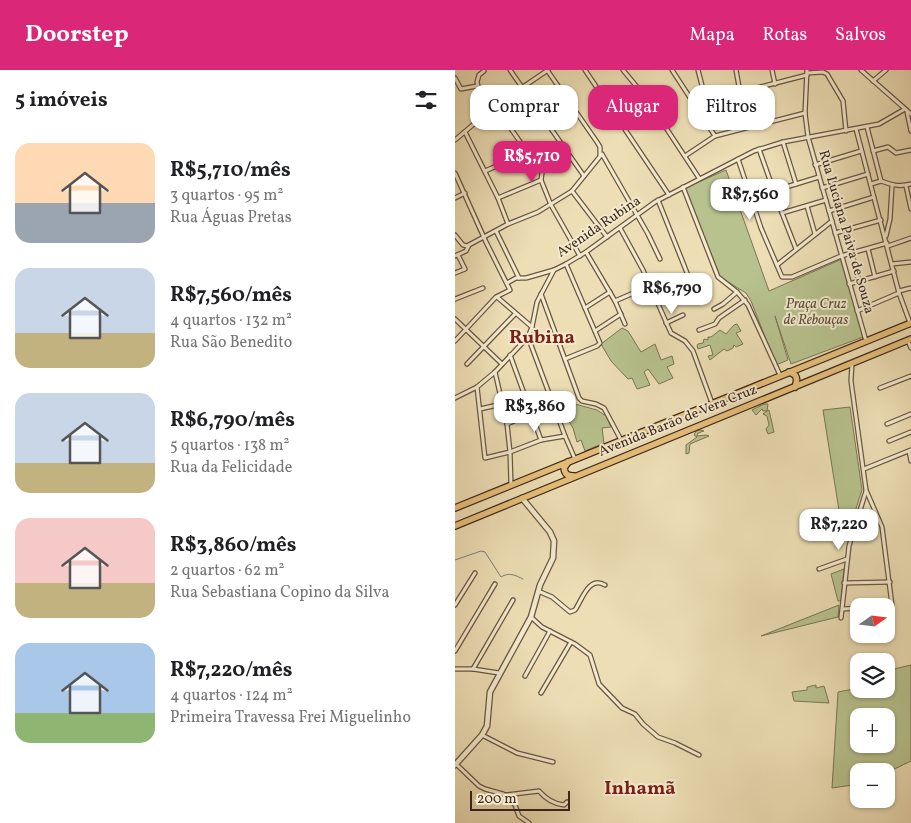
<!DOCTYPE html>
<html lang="pt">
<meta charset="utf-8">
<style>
:root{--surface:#fff;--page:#f6f6f6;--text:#202124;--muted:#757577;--accent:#db2777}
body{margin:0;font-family:Vollkorn,serif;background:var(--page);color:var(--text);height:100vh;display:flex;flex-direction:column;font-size:19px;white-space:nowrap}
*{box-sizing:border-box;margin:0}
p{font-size:16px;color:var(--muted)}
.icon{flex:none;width:28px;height:28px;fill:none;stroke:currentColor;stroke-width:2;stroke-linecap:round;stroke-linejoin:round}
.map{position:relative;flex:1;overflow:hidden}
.sheet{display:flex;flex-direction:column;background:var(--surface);width:455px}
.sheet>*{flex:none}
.hud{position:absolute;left:15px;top:15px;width:365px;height:45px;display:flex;gap:10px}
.needle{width:32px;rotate:76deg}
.controls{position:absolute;left:395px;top:528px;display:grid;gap:10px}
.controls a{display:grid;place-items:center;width:45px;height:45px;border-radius:10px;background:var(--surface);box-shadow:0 1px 4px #0004;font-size:25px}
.scale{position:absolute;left:15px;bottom:12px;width:100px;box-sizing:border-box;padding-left:5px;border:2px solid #3e281a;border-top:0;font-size:14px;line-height:18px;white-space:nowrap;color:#3e281a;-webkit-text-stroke:4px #f3eacf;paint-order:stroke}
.price{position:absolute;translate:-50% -42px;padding:0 11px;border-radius:10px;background:#fff;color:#222;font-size:16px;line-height:32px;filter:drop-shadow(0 1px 2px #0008)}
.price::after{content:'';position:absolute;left:50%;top:30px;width:15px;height:11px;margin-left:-8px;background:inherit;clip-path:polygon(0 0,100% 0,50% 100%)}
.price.active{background:var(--accent);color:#fff}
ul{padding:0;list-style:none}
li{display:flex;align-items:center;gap:15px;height:125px;padding:0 15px}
li span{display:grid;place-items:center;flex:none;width:140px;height:100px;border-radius:15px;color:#555}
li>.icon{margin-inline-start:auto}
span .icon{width:60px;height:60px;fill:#fffc;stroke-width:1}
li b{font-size:21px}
h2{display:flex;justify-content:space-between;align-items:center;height:60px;padding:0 15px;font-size:21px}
.tag{padding:0 18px;border-radius:15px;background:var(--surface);box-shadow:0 1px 4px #0004;font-size:18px;line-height:45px}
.tag.active{background:var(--accent);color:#fff}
header{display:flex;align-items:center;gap:30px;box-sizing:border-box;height:70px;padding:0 25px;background:var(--accent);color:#fff}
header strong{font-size:24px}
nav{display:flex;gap:28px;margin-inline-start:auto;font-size:18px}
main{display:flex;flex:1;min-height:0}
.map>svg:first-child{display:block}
</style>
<header>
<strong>Doorstep</strong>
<nav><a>Mapa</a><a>Rotas</a><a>Salvos</a></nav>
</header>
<main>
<section class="sheet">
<h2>5 imóveis<svg class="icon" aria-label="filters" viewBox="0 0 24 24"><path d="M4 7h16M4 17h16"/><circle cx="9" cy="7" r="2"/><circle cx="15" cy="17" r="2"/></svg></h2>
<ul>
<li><span style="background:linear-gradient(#ffd9b3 60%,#9aa5b1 0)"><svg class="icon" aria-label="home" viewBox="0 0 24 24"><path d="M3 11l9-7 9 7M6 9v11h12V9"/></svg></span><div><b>R$5,710/mês</b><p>3 quartos · 95 m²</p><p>Rua Águas Pretas</p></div></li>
<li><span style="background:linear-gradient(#c9d6e8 65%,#c2b280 0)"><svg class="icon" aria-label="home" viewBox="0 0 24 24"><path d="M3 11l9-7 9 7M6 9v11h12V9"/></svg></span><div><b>R$7,560/mês</b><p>4 quartos · 132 m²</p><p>Rua São Benedito</p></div></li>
<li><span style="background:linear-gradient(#c9d6e8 70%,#c2b280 0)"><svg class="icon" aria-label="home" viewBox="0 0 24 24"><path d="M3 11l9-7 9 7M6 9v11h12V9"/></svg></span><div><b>R$6,790/mês</b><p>5 quartos · 138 m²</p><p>Rua da Felicidade</p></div></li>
<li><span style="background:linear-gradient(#f6c9c9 65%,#c2b280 0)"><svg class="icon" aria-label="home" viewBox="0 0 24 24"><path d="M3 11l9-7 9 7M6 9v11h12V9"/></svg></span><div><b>R$3,860/mês</b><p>2 quartos · 62 m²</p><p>Rua Sebastiana Copino da Silva</p></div></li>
<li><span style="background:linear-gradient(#a9c7e8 70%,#8fb573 0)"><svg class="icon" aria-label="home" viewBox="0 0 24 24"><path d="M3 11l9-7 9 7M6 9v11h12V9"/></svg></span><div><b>R$7,220/mês</b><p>4 quartos · 124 m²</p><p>Primeira Travessa Frei Miguelinho</p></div></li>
</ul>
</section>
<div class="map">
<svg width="456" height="753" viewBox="0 0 456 753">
<rect width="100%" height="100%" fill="#eddeb5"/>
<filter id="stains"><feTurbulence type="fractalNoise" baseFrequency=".004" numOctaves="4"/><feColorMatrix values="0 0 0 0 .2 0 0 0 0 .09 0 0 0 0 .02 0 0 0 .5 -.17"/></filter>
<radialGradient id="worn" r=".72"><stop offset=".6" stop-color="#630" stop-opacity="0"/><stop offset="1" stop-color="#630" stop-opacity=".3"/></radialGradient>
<g fill="#b7c28e" stroke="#7a7554" fill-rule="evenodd">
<polygon points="51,77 58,87 44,93 38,84"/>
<polygon points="271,100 314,221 387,189 408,267 336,294 320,246 333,290 321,295 296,231 291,223 265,207 230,118"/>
<polygon points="282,254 286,261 281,263 288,274 281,277 279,275 278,278 272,281 269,279 255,290 253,286 258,285 255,275 243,279 242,276 243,274 248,273 249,269 253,270 253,267 256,267 265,260 271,264 279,255"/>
<polygon points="167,258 173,261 186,282 200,274 206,290 217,286 219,294 212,297 218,308 204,314 193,299 189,302 195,315 182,319 177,308 173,309 156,291 146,274"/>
<polygon points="120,334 142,340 151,346 156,357 147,358 149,373 130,381 126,370 122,372 118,358 110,345"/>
<polygon points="309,334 313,334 312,341 314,340 319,362 313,364 311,359 314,355 312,346 308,344 312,341 308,341 307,339 301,345 297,340"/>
<polygon points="395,337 407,420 394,460 385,462 387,459 368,340"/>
<polygon points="246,360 249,361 243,363 242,366 251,365 254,366 235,374 234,383 231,384 231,375 242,367 239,365 241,361"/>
<polygon points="389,499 386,531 383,531 376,504"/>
<polygon points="384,535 383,547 306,566"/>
<path d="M 456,595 L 456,691 L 431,703 L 431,701 L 404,701 L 404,714 L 377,718 L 383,622 L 404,618 L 431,619 L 431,601 ZM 404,646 L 431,646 L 431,674 L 404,674 Z"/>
<polygon points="361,615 361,618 369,616 374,633 339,631 337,622 352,620 352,617"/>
</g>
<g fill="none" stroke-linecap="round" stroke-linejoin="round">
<path stroke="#768077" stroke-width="1" d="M 0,490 L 26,481 L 30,482 L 46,507 C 54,502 60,505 68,509"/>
<defs>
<g id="minor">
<polyline points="55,0 129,106"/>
<polyline points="92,0 142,72 145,77 145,86"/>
<polyline points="130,0 214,125"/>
<polyline points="168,0 192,29 244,108"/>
<polyline points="217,0 260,66"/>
<polyline points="243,0 251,31"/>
<polyline points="281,0 285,22"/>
<polyline points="317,0 320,14"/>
<polyline points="352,0 350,43 353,67 411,271"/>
<polyline points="406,0 456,44"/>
<polyline points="29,1 24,5 22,12 24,20 36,40"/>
<polyline points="352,3 368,2 372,4 388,31 391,61"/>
<polyline points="0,8 6,19 22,16"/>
<polyline points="418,11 431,0"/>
<polyline points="239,34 352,5"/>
<polyline points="40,36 87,103 86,110 96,135 125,186"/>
<polyline points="452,42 456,61"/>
<polyline points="412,57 426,111"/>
<polyline points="401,59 444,223 455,253"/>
<polyline points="10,62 43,128 53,154"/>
<polyline points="0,70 40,36 93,0"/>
<polyline points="328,72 341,114"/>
<polyline points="304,79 322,130 341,179"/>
<polyline points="418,81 433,77 441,83 456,80"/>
<polyline points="230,86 260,66 350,43"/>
<polyline points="283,89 306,158 327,207 337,207 386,186 432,173"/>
<polyline points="360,95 406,81"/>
<polyline points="30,101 74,82"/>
<polyline points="0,103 31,172 55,220 41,227 0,271"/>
<path d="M 426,111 C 437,115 444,117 456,114"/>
<polyline points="416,114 426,111"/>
<polyline points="451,116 456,139"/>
<polyline points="228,117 263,207 282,222 293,235 325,305"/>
<polyline points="367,118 413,104"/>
<polyline points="117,121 152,167"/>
<polyline points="318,121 364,107"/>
<polyline points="0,128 10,123"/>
<polyline points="43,128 86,110"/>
<polyline points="203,130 238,218"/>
<polyline points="299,136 322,130"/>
<polyline points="352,136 360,164"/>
<polyline points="374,141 419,127"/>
<polyline points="327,143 371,130"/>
<polyline points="165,158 188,200 216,263 230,271 238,281 257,333"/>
<polyline points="41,161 64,208"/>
<polyline points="380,163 426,150"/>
<polyline points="0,165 8,175 12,176 53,154 83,142 117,121 147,84 193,164 205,189"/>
<polyline points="431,166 435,149 437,116"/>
<polyline points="433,176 456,168"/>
<polyline points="413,179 420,207"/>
<polyline points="131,182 160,231 170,254"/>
<polyline points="397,184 404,211"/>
<polyline points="0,186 11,181 14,175"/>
<polyline points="437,194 456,192"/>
<polyline points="322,195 377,151"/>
<polyline points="0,203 10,199 3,185"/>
<polyline points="52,213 61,208 71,208 99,200 111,194 131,182 200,132 299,81 328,72 424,54 450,39"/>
<polyline points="394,214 439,201"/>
<polyline points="444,221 456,218"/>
<polyline points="86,224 124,328 127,331 141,334 149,338 166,370"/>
<polyline points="42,227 77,257"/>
<polyline points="0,229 28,218"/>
<polyline points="160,231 218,206"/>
<polyline points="130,238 155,222"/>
<polyline points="259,239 268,234 282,222"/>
<polyline points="402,241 444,223"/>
<polyline points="0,249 47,294"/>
<polyline points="211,253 228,245"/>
<polyline points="244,260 260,254 264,248 290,230"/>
<polyline points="140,261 166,244"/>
<polyline points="73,267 110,366 120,389"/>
<polyline points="453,271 456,278"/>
<polyline points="55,285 86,370"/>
<polyline points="110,289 142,276 145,273 111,194"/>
<polyline points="397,293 396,311 411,420 427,457 437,535 431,537"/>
<polyline points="12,294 60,244"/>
<polyline points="40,302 52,354 55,382 56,415"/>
<polyline points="22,317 30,388 55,382 86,370 110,366"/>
<polyline points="425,318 456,306"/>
<polyline points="0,328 22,317 40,302 73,267 77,257 82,232 99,200"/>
<polyline points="25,339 47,334"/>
<polyline points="52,354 98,334"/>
<polyline points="432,354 456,344"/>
<polyline points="434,371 456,362"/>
<polyline points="454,381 456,391"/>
<polyline points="409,399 456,380"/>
<polyline points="364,499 392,489"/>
<polyline points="389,513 435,512"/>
<path d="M 83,521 L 97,527 L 115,542 L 120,540 C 127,530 134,505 150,515"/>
<polyline points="0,535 20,503"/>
<polyline points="388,539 404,538"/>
<polyline points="76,547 87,557 120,574 135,585 144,614 167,638 180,644 188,654 203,667 220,673 244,685"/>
<polyline points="386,548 394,476 411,421"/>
<polyline points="0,581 40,514"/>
<polyline points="0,599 18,599 44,603"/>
<polyline points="18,599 58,530"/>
<polyline points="70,606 95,561"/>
<polyline points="86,623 116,572"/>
<polyline points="27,665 62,683 98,692"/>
<polyline points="1,694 24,716 30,719 48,724 52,727 60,735 64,746 74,753"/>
<path d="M 50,725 L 84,721 C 90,728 99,734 109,735 L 112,732"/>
</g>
<polyline id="tertiary" points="0,695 27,665 32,656 35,622 76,547 85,515 98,488 99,471 95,462 67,428"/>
<g id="trunk">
<path d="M 334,302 C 342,304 343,309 340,317"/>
<path d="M 113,392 L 109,398 C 110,405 113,406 119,406"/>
<polyline points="0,438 456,253"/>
<polyline points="0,456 456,269"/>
</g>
</defs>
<use href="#minor" stroke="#6a5641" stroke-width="5.5"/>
<use href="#tertiary" stroke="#6a5641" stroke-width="7"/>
<use href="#trunk" stroke="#3e281a" stroke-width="8"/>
<use href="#minor" stroke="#f3eacf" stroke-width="3"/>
<use href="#tertiary" stroke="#f3eacf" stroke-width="4.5"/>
<use href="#trunk" stroke="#e6bf7a" stroke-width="5.5"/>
</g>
<g text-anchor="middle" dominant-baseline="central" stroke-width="4" stroke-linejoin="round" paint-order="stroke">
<g font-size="14" fill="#3e281a" stroke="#f3eacf">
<text transform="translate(144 157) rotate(-34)">Avenida Rubina</text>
<text transform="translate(391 162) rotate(74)">Rua Luciana Paiva de Souza</text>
<text transform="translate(223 351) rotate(-22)">Avenida Barão de Vera Cruz</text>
</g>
<g font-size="14" font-style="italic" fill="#5c4e37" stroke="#f3eacf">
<text x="361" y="234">Praça Cruz<tspan x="361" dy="16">de Rebouças</tspan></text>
</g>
<g font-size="19" font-weight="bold" fill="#7a1f14" stroke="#f3eacf">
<text x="87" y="268">Rubina</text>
<text x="185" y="719">Inhamã</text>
</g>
</g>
<rect width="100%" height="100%" filter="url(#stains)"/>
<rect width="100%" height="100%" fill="url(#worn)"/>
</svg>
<div class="controls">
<a><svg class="needle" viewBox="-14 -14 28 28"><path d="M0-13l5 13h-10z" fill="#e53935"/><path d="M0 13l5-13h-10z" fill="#757577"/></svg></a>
<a><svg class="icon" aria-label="layers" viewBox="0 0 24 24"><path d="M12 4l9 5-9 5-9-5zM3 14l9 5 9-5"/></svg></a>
<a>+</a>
<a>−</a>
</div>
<div class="scale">200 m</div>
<b class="price active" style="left:77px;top:113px">R$5,710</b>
<b class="price" style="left:295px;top:151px">R$7,560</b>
<b class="price" style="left:217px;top:245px">R$6,790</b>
<b class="price" style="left:80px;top:363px">R$3,860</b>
<b class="price" style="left:384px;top:481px">R$7,220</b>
<div class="hud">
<a class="tag">Comprar</a>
<a class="tag active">Alugar</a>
<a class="tag">Filtros</a>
</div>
</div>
</main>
